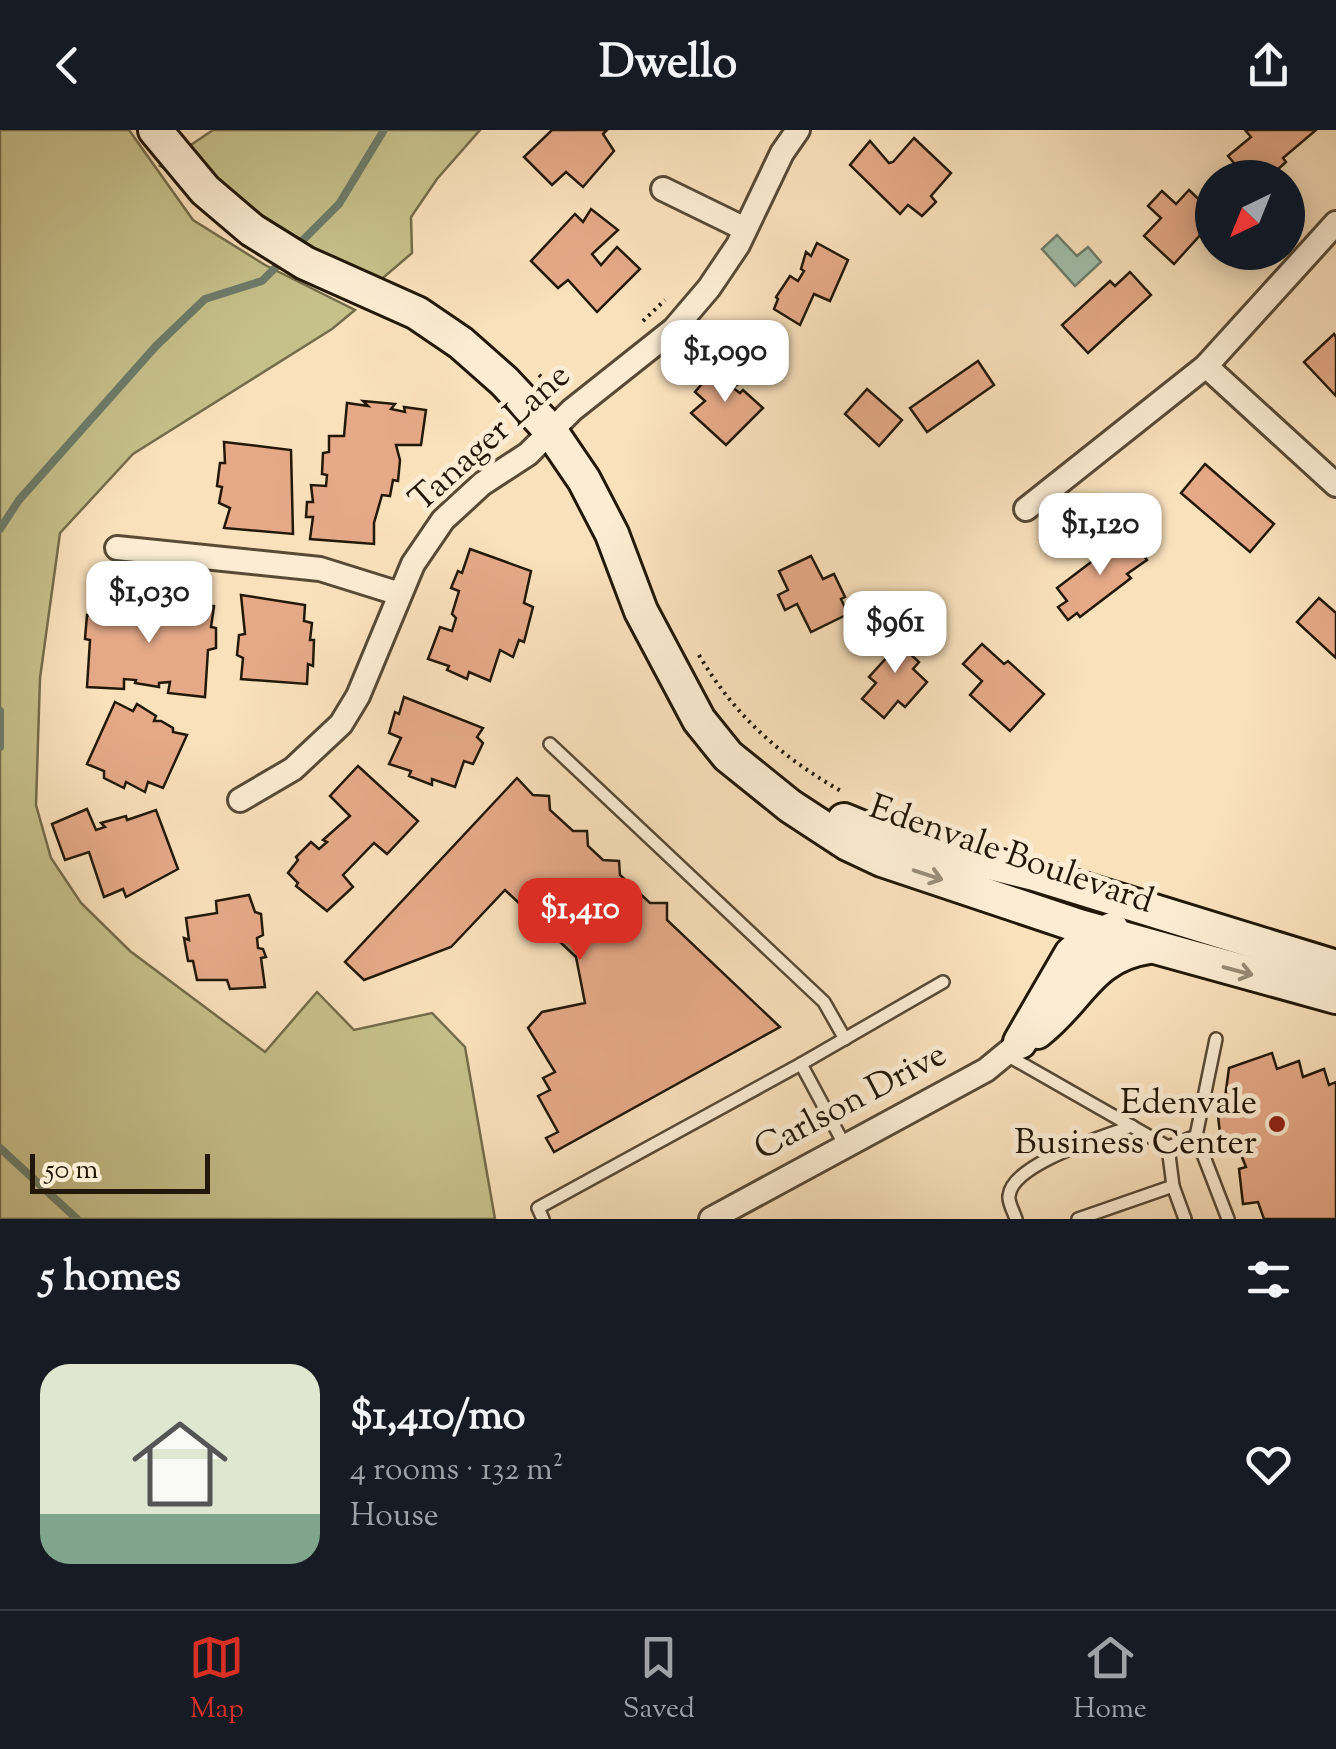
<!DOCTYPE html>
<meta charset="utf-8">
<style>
:root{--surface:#171b24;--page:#20242c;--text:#f1f3f6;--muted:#9ea1a6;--line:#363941;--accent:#d93025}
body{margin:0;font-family:"Sorts Mill Goudy",serif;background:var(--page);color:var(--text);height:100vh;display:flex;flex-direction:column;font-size:38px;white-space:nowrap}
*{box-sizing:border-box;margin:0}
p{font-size:32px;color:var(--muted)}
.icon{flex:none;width:55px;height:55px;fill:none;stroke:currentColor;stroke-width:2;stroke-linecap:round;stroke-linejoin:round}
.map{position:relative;height:1089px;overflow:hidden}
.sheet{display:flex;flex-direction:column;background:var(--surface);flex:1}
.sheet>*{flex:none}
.needle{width:65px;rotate:223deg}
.fabs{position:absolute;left:1195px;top:30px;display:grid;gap:20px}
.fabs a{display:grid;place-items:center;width:110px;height:110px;border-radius:50%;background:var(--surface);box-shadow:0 5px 25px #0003;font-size:50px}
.scale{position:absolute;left:30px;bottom:25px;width:180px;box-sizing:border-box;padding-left:10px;border:5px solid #231808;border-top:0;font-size:28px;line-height:35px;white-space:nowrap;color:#231808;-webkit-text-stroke:8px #fbecd3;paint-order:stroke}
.price{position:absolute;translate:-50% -85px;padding:0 22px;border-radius:20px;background:#fff;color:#222;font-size:32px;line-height:65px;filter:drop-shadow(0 2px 5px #0008)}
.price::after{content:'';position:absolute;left:50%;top:60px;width:30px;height:22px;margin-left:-15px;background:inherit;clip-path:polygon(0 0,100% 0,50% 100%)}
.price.active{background:var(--accent);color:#fff}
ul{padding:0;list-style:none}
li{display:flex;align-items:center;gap:30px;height:250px;padding:0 40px}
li+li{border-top:2px solid var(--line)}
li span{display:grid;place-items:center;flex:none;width:280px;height:200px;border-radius:30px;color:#555}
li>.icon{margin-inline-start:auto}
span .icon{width:120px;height:120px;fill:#fffc;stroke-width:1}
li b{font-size:42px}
h2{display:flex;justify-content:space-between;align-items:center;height:120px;padding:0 40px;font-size:42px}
header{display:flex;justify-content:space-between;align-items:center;height:130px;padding:0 40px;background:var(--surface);font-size:45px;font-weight:800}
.menu{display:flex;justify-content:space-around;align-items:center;height:140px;border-top:2px solid var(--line);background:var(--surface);font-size:28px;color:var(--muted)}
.menu a{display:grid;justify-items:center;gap:5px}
.menu .active{color:var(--accent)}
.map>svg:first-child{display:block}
</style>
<header><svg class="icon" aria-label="back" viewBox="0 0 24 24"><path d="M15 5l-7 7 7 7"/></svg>Dwello<svg class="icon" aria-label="share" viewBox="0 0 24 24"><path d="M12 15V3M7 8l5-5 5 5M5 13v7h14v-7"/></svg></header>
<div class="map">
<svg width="1336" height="1089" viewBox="0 0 1336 1089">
<rect width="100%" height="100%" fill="#f9e1bc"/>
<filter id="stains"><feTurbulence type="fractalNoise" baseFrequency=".002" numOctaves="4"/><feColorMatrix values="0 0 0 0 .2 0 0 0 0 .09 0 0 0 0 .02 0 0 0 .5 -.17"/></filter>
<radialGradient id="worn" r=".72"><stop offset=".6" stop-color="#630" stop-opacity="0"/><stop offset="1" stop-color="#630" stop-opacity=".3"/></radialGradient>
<g fill="#c6c08b" stroke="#746c4a" stroke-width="2.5">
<polygon points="0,0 129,0 193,90 265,135 355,180 332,199 133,324 60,403 40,548 36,675 51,728 81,773 130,821 265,922 317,862 354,900 432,883 465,917 495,1089 0,1089"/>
<polygon points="213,0 480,0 437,49 411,87 412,123 377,153 160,36"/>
</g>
<polygon fill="#9fbeab" stroke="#6d7c6a" stroke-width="2.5" points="1057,105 1077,126 1088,117 1101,132 1075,156 1042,119"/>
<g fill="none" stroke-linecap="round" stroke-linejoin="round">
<g stroke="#6d7c6a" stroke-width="8">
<polyline points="295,118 339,74 384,0"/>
<polyline points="0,399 19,370 156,216 205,169 262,151 285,128"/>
<polyline points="0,581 0,617"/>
<polyline points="0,1018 77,1089"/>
</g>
</g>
<g fill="#e5a988" stroke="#231808" stroke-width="2.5">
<polygon points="552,0 607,0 603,4 614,21 583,57 566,42 552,55 524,27"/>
<polygon points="1245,0 1316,0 1283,28 1286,32 1268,48 1247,48 1228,26 1251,7"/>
<polygon points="914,8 951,43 931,66 936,72 922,86 908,75 900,84 850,35 870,11 889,33 893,32"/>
<polygon points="1189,60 1212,82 1212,92 1174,134 1144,106 1161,88 1148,76 1162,61 1176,74"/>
<polygon points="591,79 618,100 592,124 601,135 617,117 640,139 597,182 568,150 558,158 531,131 575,84 583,92"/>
<polygon points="817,113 848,130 830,171 814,164 800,195 774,179 778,169 776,167 790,146 798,151 804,141 801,139 806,122 811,126"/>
<polygon points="1130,142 1151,165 1088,223 1062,195 1110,151 1115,156"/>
<polygon points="1334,204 1336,207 1336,266 1304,232"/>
<polygon points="978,231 994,255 927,302 910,278"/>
<polygon points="721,232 739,253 733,258 740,263 743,260 763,278 726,315 691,283 705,271 695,262"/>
<polygon points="867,259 902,290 879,316 845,284"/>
<polygon points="363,271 395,274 391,279 405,282 404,277 426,280 421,315 396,315 400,330 398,351 393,350 390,366 382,365 374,393 374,414 310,409 313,387 306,387 307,372 313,372 311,355 326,356 327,345 322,344 323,323 329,322 329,306 344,306 347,273 368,276"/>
<polygon points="224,312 291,320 293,404 224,398 230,378 219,373 222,357 217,356 220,333 225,333"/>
<polygon points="1205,334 1274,394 1250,422 1181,363"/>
<polygon points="1128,404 1147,430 1127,444 1131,448 1080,487 1077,483 1068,490 1058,477 1067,471 1057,458"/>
<polygon points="470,419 531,441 524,473 533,477 524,512 519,510 513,527 500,520 490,551 469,542 467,549 447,540 449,536 428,529 440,497 452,501 456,488 452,484 459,461 451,458 458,441 462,443"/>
<polygon points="811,426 823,449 834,444 845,467 841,469 848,484 811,502 797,474 785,480 778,465 788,460 779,441"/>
<polygon points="96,463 129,467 129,481 138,484 141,478 177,484 177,472 214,476 211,497 216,498 216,518 208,520 205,567 168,563 170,552 159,553 159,557 135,553 136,550 124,549 124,559 87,557 90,510 85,509 87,485 92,486"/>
<polygon points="241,465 305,475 304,491 312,493 310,510 314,510 313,536 308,534 307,554 241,549 243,528 237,525 239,505 245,504"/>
<polygon points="1319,468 1336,483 1336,528 1297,492"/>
<polygon points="898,499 917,516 910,524 919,532 913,539 927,552 905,577 898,571 884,588 862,569 876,553 869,547 889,525 881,519"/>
<polygon points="982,514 1004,534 1008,531 1044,564 1010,601 970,565 982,551 963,534"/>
<polygon points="404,567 483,598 477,607 483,613 473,634 464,631 455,657 432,649 432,655 409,646 411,641 389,634 401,608 389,603 395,582 399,584"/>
<polygon points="115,572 133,581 137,574 156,586 154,591 161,591 173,598 173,602 187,605 163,658 148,652 145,662 126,652 124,658 104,648 104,641 87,634"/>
<polygon points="358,636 418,691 387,724 374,713 343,745 353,757 327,781 296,756 298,753 288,743 298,730 296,727 311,712 319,719 327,712 323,710 350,686 330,666"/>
<polygon points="517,648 533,665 549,666 550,680 573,701 587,701 588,716 603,730 619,731 620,745 650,773 667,773 667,790 780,897 554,1022 546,1008 558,1002 538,966 550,960 543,948 555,942 528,898 542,882 585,873 576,827 505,760 451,817 364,850 345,832"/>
<polygon points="87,679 96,700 105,697 101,693 126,686 127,690 156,680 178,739 126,767 123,759 104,767 89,722 65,730 52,694"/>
<polygon points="249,765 255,782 261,784 263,805 257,808 258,818 263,819 266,827 261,828 265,857 230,859 227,850 197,850 193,831 188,831 184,808 189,810 186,788 217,783 216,771"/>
<polygon points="1272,923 1277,939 1299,931 1303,947 1324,939 1329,955 1336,952 1336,1089 1264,1089 1258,1072 1243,1074 1239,1039 1246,1037 1235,1010 1221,1012 1217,977 1224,975 1229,938"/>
</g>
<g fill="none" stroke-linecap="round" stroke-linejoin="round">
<defs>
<g id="lane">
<polyline points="550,614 824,872 845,909"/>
<polyline points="1005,924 1168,1017 1196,1006 1228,1089"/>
<polyline points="801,934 943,852"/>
<polyline points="1196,1006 1216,909"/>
<polyline points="1168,1017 1173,1056 1185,1089"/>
<polyline points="543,1089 538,1078 801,934 845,1016"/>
<path d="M 1016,1089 C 1014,1082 1008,1073 1009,1066 C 1012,1033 1104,1007 1132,996"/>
<polyline points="1078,1089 1173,1056"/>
</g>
<g id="street">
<polyline points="663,59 745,99"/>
<polyline points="1206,236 1336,355"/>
<polyline points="1026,379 1206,236 1336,93"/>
<polyline points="117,418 320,439 400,464"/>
<polyline points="240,670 293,639 341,594 358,566 413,434 443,390 482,354 528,324 572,280 674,199 709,158 738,115 782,23 798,0"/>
<polyline points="711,1089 986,940 1020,912"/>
</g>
<g id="secondary">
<polyline points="155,0 205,60 252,100 305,133 417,183 461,213 504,251 550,300 584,350 612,404 641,481 699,590 728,626 790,676 848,714 882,730 1079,796 1336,867"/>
<polyline points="844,690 888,708 1034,744 1336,837"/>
<path d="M 1037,902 C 1081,868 1089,826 1149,817"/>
<polyline points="1020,912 1071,824 1081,815 1112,799"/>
</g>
</defs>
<use href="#lane" stroke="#584a35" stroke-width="16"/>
<use href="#street" stroke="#584a35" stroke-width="28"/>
<use href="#secondary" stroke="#231808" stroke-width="38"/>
<g stroke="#231808" stroke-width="4" stroke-dasharray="2.5 5" stroke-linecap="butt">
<polyline points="643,191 665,170"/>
<polyline points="539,245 559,261"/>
<path d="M 699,525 C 734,585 781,627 841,661"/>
</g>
<use href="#lane" stroke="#fbecd3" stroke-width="11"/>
<use href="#street" stroke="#fbecd3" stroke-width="22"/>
<use href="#secondary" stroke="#fbecd3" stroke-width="32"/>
</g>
<defs><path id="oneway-shaft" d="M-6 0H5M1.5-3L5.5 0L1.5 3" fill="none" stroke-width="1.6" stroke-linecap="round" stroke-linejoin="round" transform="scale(2.5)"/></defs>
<g stroke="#9a8d78">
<use href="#oneway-shaft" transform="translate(928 745) rotate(18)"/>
<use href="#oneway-shaft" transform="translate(1238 841) rotate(15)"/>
</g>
<circle fill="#8f2418" stroke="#fbecd3" stroke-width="4" cx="1277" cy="994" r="10"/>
<g text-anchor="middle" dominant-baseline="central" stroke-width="10" stroke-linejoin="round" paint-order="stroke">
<g font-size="35" fill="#231808" stroke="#fbecd3">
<text transform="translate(491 309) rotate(-42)">Tanager Lane</text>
<text transform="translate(1011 726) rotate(19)">Edenvale Boulevard</text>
<text transform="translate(851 973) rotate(-28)">Carlson Drive</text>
</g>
<g font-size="35" fill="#231808" stroke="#fbecd3" text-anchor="end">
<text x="1257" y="974">Edenvale<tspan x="1257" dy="40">Business Center</tspan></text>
</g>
</g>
<rect width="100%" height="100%" filter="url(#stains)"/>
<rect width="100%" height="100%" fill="url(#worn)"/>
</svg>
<div class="fabs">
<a><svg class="needle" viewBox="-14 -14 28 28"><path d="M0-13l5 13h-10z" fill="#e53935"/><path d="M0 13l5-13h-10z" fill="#9ea1a6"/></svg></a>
</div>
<div class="scale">50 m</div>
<b class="price" style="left:725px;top:275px">$1,090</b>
<b class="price" style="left:1100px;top:448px">$1,120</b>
<b class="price" style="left:149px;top:516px">$1,030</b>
<b class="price" style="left:895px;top:546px">$961</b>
<b class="price active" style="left:580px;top:833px">$1,410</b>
</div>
<section class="sheet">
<h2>5 homes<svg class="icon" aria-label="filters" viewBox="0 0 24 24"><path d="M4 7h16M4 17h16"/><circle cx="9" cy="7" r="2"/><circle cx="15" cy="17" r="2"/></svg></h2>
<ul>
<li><span style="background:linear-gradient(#dfe7d0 75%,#7fa58c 0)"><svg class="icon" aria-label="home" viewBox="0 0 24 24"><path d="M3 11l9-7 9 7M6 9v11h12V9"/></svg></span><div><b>$1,410/mo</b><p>4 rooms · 132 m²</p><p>House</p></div><svg class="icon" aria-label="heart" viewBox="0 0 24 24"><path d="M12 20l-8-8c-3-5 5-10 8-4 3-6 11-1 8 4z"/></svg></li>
</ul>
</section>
<nav class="menu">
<a class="active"><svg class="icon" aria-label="map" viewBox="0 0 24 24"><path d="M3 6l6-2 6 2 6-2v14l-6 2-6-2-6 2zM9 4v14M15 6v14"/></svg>Map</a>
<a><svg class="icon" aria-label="saved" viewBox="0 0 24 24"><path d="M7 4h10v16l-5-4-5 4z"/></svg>Saved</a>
<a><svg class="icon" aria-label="home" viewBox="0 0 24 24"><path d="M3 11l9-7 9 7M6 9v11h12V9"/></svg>Home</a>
</nav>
